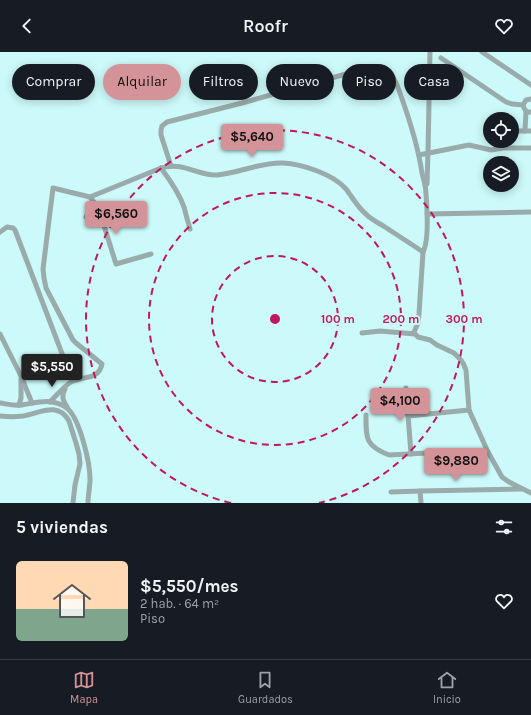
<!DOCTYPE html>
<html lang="es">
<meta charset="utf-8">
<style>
:root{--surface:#171b24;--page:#242831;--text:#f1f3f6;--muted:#9ea1a6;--line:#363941;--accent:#d49399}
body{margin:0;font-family:Karla,sans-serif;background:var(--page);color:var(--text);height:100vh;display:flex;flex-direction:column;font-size:15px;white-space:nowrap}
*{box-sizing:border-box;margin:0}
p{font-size:13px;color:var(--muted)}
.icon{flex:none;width:22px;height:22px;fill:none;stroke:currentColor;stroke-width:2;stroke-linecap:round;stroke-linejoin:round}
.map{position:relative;height:451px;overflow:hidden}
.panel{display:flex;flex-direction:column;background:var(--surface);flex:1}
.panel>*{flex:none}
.banner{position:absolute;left:12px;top:12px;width:507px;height:36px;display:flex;gap:8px}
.fabs{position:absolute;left:483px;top:60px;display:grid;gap:8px}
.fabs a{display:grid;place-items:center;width:36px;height:36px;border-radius:50%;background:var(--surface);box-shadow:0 2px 10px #0003;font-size:20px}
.price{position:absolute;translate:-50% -34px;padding:0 9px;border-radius:4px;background:var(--accent);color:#111;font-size:13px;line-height:26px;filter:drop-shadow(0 1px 2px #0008)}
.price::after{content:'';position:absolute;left:50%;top:24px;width:12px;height:9px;margin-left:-6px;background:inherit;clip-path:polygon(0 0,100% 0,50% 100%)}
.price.selected{background:#222;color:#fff}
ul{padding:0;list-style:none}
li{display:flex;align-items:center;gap:12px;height:100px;padding:0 16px}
li span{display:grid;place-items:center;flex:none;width:112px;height:80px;border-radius:6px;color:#555}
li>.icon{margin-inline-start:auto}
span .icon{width:48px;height:48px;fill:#fffc;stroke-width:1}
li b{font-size:17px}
h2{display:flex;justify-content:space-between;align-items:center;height:48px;padding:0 16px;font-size:17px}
.tag{padding:0 14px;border-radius:18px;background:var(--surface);box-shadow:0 2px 10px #0003;font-size:14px;line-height:36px}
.tag.selected{background:var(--accent);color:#111}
header{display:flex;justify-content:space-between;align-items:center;height:52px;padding:0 16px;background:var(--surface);font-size:18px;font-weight:600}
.menu{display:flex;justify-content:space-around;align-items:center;height:56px;border-top:1px solid var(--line);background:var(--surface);font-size:11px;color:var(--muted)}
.menu a{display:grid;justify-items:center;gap:2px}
.menu .selected{color:var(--accent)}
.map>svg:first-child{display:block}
</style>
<header><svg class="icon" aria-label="back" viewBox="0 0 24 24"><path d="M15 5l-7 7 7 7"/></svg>Roofr<svg class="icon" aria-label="heart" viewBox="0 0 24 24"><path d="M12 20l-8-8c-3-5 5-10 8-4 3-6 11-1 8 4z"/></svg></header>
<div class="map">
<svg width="531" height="451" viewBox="0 0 531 451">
<rect width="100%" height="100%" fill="#ccf9f9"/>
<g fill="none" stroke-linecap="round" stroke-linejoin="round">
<g stroke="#99abab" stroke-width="5">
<polyline points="482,0 531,33"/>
<polyline points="441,6 506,50 512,52 523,53"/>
<path d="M 531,47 L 526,48 L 523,53 C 524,57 526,61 531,60"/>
<polyline points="486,79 490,79"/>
<polyline points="512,79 531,79"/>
<polyline points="525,79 526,59"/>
<polyline points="419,103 469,93 491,98 503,96 531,96"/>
<path d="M 171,114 L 161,83 L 161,78 L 162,74 L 167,70 L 242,51 L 371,15 C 377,14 383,15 388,19 C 395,26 398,35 401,44 C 410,69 418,94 422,121 C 424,128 426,135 426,142 C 427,155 429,189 423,200 L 419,262 L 418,271 L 414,280 L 415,282 L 418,285 L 430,288 L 437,293 L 454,301 L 460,307 L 463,311 L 466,318 L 469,358 L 488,400 L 502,425 L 509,430 L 531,441"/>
<path d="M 161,116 C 170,128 179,141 184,155 C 186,163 188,170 190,177"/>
<polyline points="427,132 428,100 430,0"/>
<polyline points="90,145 99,157 101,164 116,212 151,202"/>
<polyline points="427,162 531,160"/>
<polyline points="86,165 95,152"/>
<polyline points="0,180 7,175 13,176 15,178 66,312"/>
<polyline points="362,281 380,279 415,282"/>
<polyline points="0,282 21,324 32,351"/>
<polyline points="406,336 411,402"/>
<path d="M 65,337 C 61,344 63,349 67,355"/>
<path d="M 50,350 C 57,343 63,335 71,330 C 83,324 99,328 102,312 L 76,291 L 73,288 L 46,236 L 44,226 L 43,217 L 53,136 L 90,145 L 161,116 C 182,109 198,124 217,123 C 240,121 260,110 283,111 C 302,112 333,122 346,137 C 353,146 358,156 367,163 C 372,168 379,171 385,175 C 397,183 410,191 423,200"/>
<path d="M 0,351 C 7,352 14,354 21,353 C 31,352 42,348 52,350 C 58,351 64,353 68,357 C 80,368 90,411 90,427 C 90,435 88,443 88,451"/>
<polyline points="19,353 21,346 21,327"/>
<path d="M 366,363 C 366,386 365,394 389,403 L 446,400 L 488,400"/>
<path d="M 0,364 C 8,365 15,365 23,364 C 40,361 58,349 69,369 L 76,391 L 79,402 L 80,412 L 75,433 L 73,451"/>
<polyline points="408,364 469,358"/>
<polyline points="420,439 421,451"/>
<polyline points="391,440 420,439 522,437"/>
</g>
</g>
<g fill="none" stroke="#c2185b" stroke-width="2" stroke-dasharray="7 5">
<circle cx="275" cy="267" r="63"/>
<circle cx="275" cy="267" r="126"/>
<path d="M231 451A189 189 0 1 1 319 451"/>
</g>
<circle cx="275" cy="267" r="6" fill="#c2185b" stroke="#ccf9f9" stroke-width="2"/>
<g font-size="12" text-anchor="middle" font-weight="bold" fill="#c2185b" stroke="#ccf9f9" stroke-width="4" stroke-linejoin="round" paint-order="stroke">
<text x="338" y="271">100 m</text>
<text x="401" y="271">200 m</text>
<text x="464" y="271">300 m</text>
</g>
</svg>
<div class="fabs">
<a><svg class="icon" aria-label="locate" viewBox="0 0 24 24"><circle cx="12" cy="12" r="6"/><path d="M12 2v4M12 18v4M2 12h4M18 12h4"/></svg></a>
<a><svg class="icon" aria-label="layers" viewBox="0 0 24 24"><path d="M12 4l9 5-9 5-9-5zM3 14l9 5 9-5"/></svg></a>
</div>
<b class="price" style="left:252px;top:106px">$5,640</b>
<b class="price" style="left:116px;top:183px">$6,560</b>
<b class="price selected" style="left:52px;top:336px">$5,550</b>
<b class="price" style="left:400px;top:370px">$4,100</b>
<b class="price" style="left:456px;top:430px">$9,880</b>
<div class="banner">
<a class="tag">Comprar</a>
<a class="tag selected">Alquilar</a>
<a class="tag">Filtros</a>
<a class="tag">Nuevo</a>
<a class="tag">Piso</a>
<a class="tag">Casa</a>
</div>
</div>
<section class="panel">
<h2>5 viviendas<svg class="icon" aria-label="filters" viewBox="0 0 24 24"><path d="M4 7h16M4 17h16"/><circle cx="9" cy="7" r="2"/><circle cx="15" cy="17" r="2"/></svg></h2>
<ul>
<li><span style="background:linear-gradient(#ffd9b3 60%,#7fa58c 0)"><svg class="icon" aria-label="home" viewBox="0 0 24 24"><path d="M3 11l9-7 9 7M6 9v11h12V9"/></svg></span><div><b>$5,550/mes</b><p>2 hab. · 64 m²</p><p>Piso</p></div><svg class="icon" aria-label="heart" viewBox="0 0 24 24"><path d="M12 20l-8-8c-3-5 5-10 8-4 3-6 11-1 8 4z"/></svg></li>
</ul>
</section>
<nav class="menu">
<a class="selected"><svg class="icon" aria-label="map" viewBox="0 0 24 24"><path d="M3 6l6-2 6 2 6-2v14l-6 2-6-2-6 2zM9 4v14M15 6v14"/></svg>Mapa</a>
<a><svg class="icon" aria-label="saved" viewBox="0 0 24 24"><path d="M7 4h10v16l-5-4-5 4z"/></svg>Guardados</a>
<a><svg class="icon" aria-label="home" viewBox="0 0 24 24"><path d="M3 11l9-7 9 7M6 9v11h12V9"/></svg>Inicio</a>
</nav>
